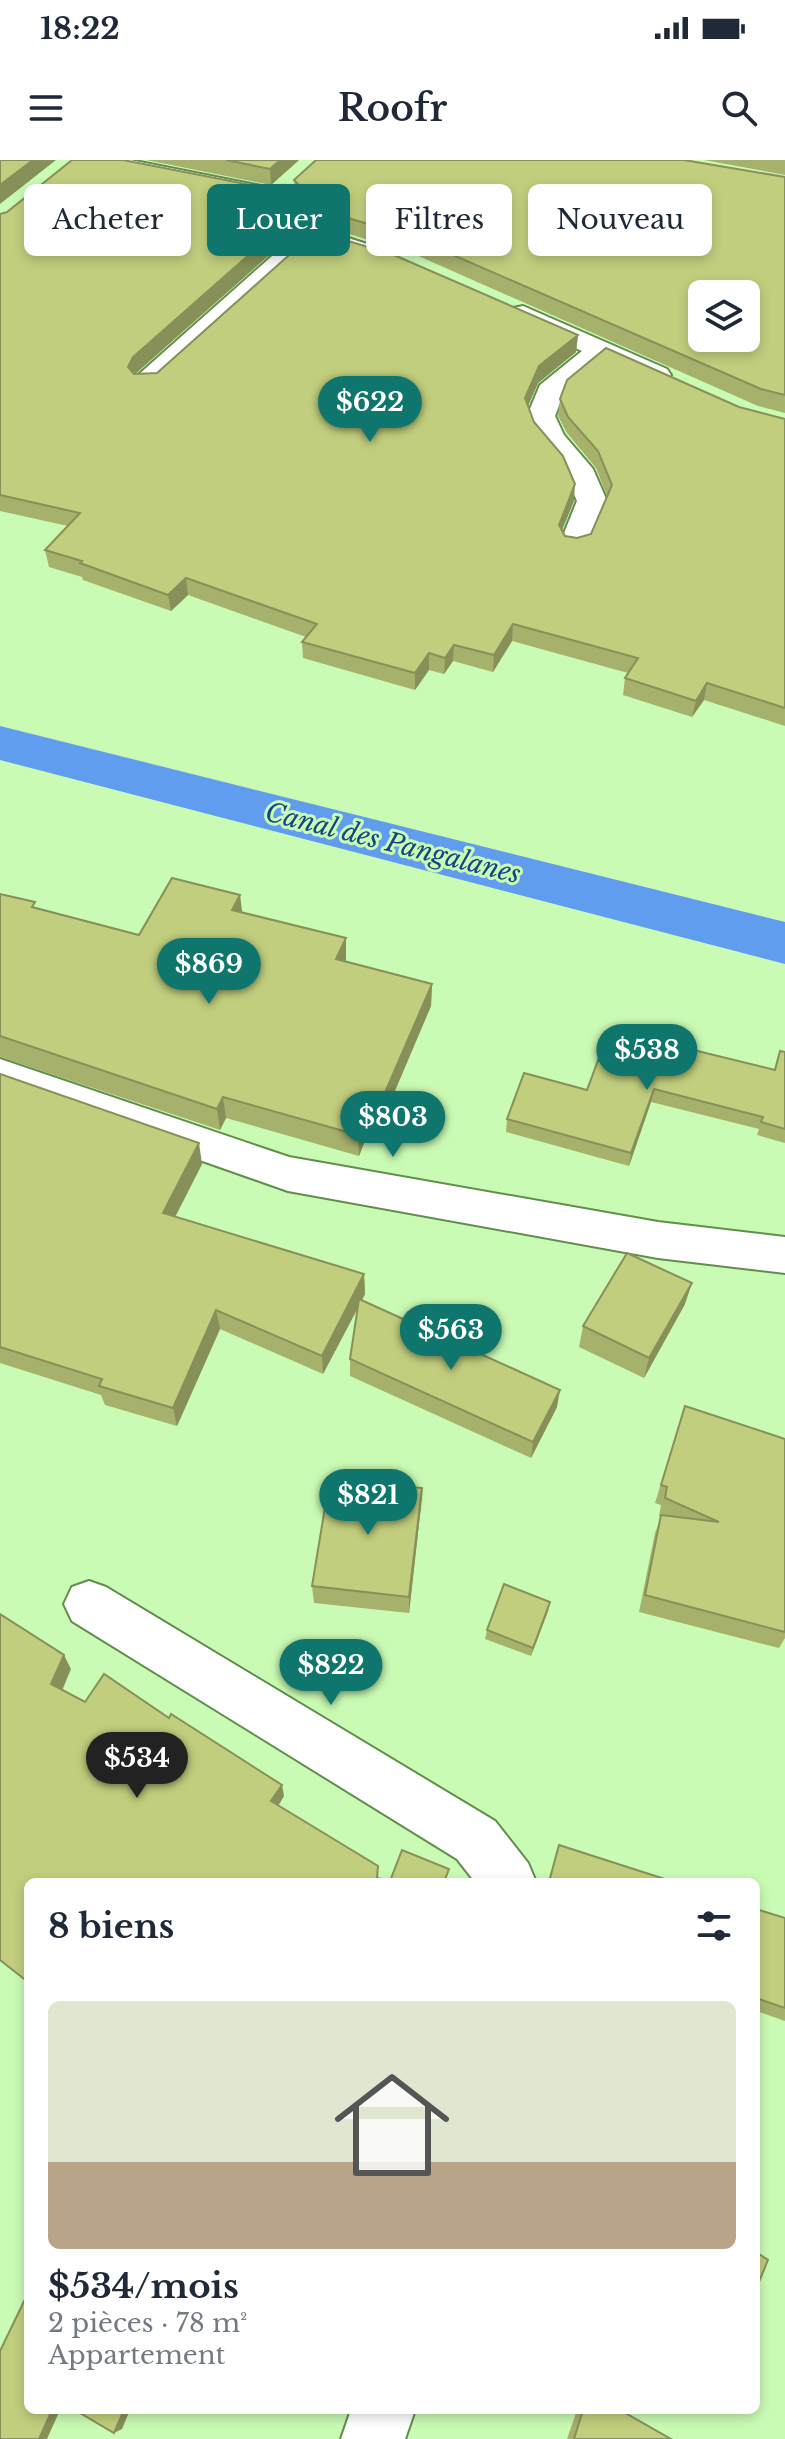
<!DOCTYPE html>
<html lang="fr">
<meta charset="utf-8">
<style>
:root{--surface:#fff;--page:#f2f2f3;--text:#1f2937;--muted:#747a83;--line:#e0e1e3;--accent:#0f766e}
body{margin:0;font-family:"Libre Baskerville",serif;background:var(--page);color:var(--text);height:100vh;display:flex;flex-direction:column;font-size:30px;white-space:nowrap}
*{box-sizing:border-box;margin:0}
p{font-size:26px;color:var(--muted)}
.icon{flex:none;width:44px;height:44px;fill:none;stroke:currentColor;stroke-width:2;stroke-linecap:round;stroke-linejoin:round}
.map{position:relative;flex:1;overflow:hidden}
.drawer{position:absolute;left:24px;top:1718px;width:736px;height:536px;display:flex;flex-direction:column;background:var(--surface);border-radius:12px;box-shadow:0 4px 12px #0003}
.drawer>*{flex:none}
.top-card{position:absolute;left:24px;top:24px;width:738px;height:72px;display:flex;gap:16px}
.controls{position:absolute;left:688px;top:120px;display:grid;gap:16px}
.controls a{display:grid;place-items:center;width:72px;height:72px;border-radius:12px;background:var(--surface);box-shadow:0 4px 12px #0003;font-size:40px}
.price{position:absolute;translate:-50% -68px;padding:0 18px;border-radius:28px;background:var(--accent);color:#fff;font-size:26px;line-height:52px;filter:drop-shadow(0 2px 4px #0008)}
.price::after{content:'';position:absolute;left:50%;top:48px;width:24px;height:18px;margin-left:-12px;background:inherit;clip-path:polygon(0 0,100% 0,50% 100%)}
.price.current{background:#222;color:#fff}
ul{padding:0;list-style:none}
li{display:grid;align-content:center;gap:16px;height:424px;padding:0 24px}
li+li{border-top:2px solid var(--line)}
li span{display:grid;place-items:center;height:248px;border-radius:12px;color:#555}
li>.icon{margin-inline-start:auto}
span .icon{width:144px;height:144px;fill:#fffc;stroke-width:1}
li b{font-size:34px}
h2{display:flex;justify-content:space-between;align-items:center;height:96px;padding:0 24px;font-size:34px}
.tag{padding:0 28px;border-radius:12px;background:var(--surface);box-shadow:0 4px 12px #0003;font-size:28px;line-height:72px}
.tag.current{background:var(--accent);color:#fff}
.status{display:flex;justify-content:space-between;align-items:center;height:56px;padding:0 40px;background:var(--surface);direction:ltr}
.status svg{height:22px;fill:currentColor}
header{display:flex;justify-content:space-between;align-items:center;height:104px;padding:0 24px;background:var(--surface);font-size:36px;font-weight:600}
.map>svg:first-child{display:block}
</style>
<div class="status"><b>18:22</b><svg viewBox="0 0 49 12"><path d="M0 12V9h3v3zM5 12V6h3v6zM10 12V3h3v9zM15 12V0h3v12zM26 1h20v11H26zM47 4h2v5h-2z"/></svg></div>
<header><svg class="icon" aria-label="menu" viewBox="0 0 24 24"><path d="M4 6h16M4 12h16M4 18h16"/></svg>Roofr<svg class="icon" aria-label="search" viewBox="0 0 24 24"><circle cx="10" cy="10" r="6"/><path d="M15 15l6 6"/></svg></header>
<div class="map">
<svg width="785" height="2279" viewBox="0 0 785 2279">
<rect width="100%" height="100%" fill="#cafbb4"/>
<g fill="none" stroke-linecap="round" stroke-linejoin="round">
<polygon fill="#619dee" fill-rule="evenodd" points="0,566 785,762 785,804 0,600"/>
<defs>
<g id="street">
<polygon points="80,0 130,0 286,31 321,69 379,88 383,93 379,98 370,101 316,84 157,228 147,230 137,228 133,222 137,216 298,73 269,42 92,7 83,5"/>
<polygon points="523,146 667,209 671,215 667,221 657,223 647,221 604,201 563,235 555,256 564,275 593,309 607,341 586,390 575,392 564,390 560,383 577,341 564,311 536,278 527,256 540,225 582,191 513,160 510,154 513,148"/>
<polygon points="0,899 289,997 658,1062 785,1077 785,1113 658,1098 288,1031 0,930"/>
<polygon points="89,1421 106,1427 495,1661 528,1703 536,1722 475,1722 457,1699 72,1461 64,1444 72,1427"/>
<polygon points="351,2250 415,2250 405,2279 341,2279"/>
</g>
</defs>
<use href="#street" stroke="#628e4d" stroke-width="4"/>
<use href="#street" fill="#fff" fill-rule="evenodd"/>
</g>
<g fill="#a6b16c">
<polygon points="146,0 299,0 271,25"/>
<polygon points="704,0 785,0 785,15"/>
<polygon points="785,17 785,253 758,246 414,94 323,66 295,36 294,20"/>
<polygon points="0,54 294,73 135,214 157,213 578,175 576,192 538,223 528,246 534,262 574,341 562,370 565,376 577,378 591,374 607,336 596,308 567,273 558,256 560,239 739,247 785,259 785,566 704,540 692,557 623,535 625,518 628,513 512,481 493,512 453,501 444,514 429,510 415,530 303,498 302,482 306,477 188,435 171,451 83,420 82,417 49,407 45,390 68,366 0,351"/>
<polygon points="0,734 36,749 139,775 242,752 346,801 432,824 431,846 374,980 366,978 359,996 226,958 220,970 0,897"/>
<polygon points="785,892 785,983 757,975 759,969 651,942 629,1006 506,972 507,959 587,930 775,910"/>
<polygon points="0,914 202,1004 175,1057 364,1114 365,1134 362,1140 557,1247 531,1298 350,1216 350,1199 358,1148 323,1214 220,1169 177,1266 105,1245 101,1235 0,1203"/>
<polygon points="685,1144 644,1218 579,1187 583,1166"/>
<polygon points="685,1246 785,1279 785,1478 779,1488 639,1452 655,1373 661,1357 659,1356 661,1345 655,1343"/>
<polygon points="422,1328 421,1346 409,1453 314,1443 312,1426"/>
<polygon points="550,1442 548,1451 531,1496 485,1479 487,1470"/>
<polygon points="559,1685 674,1722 548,1722"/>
<polygon points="756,1749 785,1758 785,1861 756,1851"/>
<polygon points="577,2250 620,2250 671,2279 567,2279"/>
</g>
<g fill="#879058">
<polygon points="33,0 56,0 0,44 0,25"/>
<polygon points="280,0 299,0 271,25 270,9"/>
<polygon points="293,56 294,73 135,214 130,224 128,207 133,197"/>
<polygon points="578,175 576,192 538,223 524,255 525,238 539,206"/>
<polygon points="575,324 574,341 557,382 559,365"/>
<polygon points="186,418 188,435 171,451 168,435"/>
<polygon points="513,464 512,481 493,512 494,495"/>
<polygon points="454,485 453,501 444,514 445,498"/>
<polygon points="429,493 429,510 415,530 415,513"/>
<polygon points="707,523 704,540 692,557 696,541"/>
<polygon points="240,735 243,758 232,750"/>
<polygon points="346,778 346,801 336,799"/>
<polygon points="432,824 431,846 374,980 374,958"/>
<polygon points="654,929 651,942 629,1006 631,993"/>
<polygon points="223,937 226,958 220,970 217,949"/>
<polygon points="366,956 366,978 359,996 358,975"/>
<polygon points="199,983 202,1004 167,1073 163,1053"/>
<polygon points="364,1114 365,1134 323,1214 322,1196"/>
<polygon points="692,1123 685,1144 644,1218 649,1198"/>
<polygon points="216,1150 220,1169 177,1266 173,1248"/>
<polygon points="560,1230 557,1247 531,1298 533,1282"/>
<polygon points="422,1328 421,1346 409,1453 409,1437"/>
<polygon points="550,1442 548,1451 531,1496 533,1488"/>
<polygon points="64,1495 71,1509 59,1538 51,1524"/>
<polygon points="282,1625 284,1636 274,1653 271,1641"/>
<polygon points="52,2250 60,2250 47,2279 39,2279"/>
<polygon points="124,2250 130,2250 122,2269 114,2273"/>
</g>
<g fill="#c1ce7d" stroke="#879058" stroke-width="2" fill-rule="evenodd">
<polygon points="0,0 33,0 0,25"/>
<polygon points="72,0 123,0 266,28 293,56 133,197 128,207 134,214 157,213 316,71 394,95 578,175 539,206 525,238 534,262 563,296 575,324 559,365 565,376 577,378 591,374 612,325 598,291 568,257 560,239 567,220 606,188 739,247 785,259 785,548 707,523 696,541 625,518 638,498 513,464 494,495 454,485 445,498 429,493 415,513 302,482 317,464 186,418 168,435 80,403 82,401 45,390 80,353 0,335 0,54 7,52"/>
<polygon points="226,0 280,0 270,9"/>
<path d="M 316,0 L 684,0 L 785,17 L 785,235 L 761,229 L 414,78 L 322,50 L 294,20 ZM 702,134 L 746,134 L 746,178 L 702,178 Z"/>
<polygon points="172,718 240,735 232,750 346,778 336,799 432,824 374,958 366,956 358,975 223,937 217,949 0,876 0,734 35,742 32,747 139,775"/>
<polygon points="636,876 775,910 780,891 785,892 785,969 761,962 763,957 654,929 631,993 507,959 524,913 587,930 603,887 632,894"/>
<polygon points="0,914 199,983 163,1053 364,1114 322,1196 216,1150 173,1248 99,1226 102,1219 0,1187"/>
<polygon points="627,1093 692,1123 649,1198 583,1166"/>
<polygon points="359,1139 560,1230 533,1282 350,1199"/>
<polygon points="685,1246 785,1279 785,1472 645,1435 661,1355 719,1362 665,1338 667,1327 661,1325"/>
<polygon points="330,1317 422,1328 409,1437 312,1426"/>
<polygon points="504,1424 550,1442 533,1488 487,1470"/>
<polygon points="0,1454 64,1495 51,1524 85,1542 104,1514 169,1558 171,1554 282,1625 271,1641 378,1706 377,1718 390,1721 402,1690 449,1709 444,1722 28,1722 28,1822 0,1800"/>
<polygon points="559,1685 674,1722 549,1722"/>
<polygon points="756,1749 785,1758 785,1848 756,1838"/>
<polygon points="756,2092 768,2100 756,2129"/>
<polygon points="28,2133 28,2250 52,2250 39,2279 0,2279 0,2191"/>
<polygon points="75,2250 124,2250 114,2273"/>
<polygon points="583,2250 620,2250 671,2279 574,2279"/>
</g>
<g text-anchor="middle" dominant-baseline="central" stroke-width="6" stroke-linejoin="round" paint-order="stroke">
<g font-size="26" font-style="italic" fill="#124686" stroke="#cafbb4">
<text transform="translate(393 683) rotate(14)">Canal des Pangalanes</text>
</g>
</g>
</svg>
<div class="controls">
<a><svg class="icon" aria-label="layers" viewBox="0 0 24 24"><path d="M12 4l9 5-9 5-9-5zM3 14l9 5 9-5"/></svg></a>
</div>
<b class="price" style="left:370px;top:284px">$622</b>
<b class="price" style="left:209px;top:846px">$869</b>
<b class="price" style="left:647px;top:932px">$538</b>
<b class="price" style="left:393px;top:999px">$803</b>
<b class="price" style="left:451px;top:1212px">$563</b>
<b class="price" style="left:368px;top:1377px">$821</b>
<b class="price" style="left:331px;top:1547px">$822</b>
<b class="price current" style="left:137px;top:1640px">$534</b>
<div class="top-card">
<a class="tag">Acheter</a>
<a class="tag current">Louer</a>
<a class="tag">Filtres</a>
<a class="tag">Nouveau</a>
</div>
<section class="drawer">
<h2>8 biens<svg class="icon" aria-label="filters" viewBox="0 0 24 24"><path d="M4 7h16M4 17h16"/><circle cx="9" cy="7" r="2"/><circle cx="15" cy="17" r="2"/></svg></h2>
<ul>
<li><span style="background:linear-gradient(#dfe7d0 65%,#b9a48a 0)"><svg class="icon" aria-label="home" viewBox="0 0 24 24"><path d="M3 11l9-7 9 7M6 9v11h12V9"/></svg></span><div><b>$534/mois</b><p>2 pièces · 78 m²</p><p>Appartement</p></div></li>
</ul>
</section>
</div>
